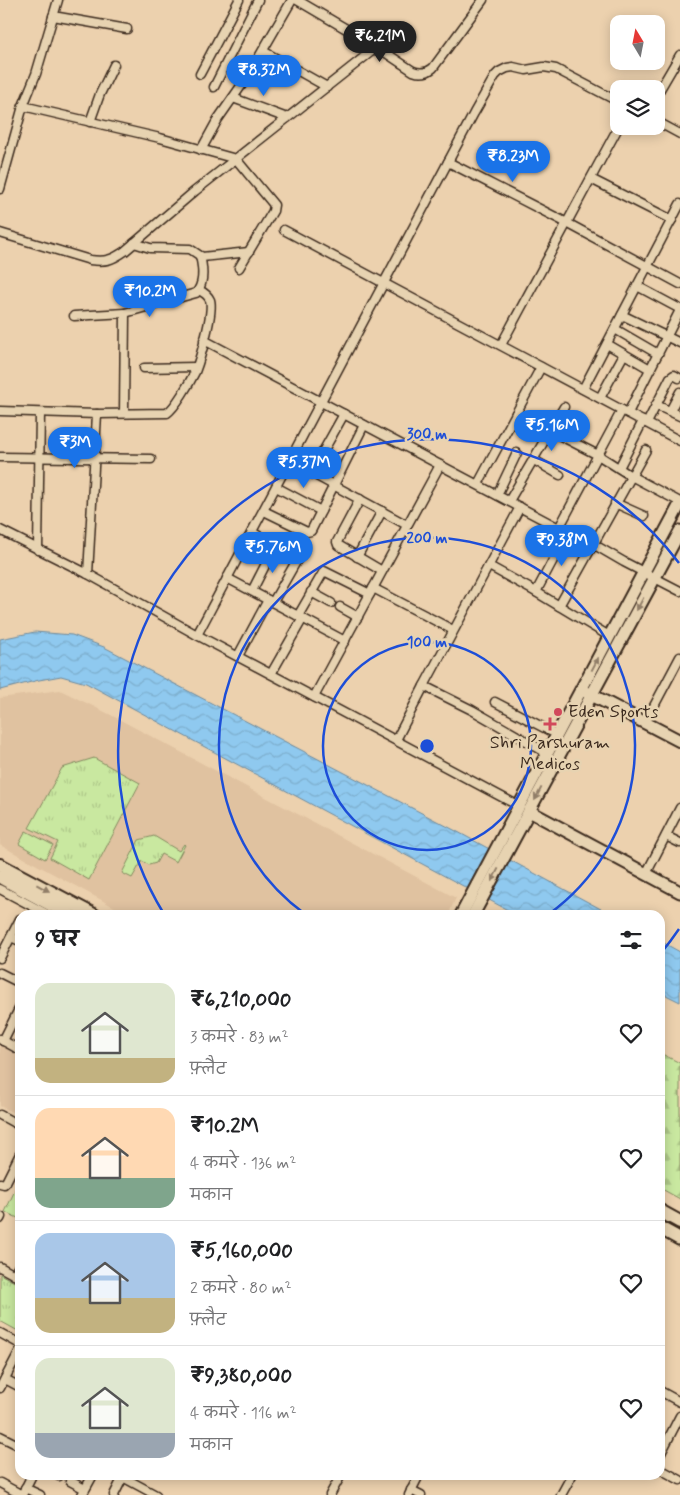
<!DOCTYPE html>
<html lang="hi">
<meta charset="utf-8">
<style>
:root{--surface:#fff;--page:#f6f6f6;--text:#202124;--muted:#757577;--line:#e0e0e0;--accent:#1a73e8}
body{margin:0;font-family:Mynerve,"Playpen Sans Deva",sans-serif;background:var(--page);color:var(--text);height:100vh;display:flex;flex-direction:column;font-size:19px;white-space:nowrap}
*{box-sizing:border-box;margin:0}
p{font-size:16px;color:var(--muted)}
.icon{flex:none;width:28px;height:28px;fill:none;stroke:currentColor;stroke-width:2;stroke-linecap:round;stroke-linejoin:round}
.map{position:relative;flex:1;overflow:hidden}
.panel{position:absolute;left:15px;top:910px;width:650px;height:570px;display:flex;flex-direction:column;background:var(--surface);border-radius:15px;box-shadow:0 2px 12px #0003}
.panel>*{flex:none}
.needle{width:32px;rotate:350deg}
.fabs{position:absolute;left:610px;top:15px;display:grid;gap:10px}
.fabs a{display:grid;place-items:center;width:55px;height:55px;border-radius:10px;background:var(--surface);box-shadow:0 2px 12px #0003;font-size:25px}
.price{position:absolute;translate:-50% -42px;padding:0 11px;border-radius:18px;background:var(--accent);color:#fff;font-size:16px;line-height:32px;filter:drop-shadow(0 1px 2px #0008)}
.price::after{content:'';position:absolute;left:50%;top:30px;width:15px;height:11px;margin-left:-8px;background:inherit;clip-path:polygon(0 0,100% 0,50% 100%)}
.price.selected{background:#222;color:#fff}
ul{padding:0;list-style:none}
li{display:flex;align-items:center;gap:15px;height:125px;padding:0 20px}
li+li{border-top:1px solid var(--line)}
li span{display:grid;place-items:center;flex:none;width:140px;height:100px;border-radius:15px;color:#555}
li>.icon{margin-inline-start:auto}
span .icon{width:60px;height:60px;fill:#fffc;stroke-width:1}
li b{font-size:21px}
h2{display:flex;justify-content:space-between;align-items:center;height:60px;padding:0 20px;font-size:21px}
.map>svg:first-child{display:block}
</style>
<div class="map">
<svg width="680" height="1495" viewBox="0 0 680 1495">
<defs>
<pattern id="forest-firs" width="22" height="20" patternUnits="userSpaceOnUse" patternTransform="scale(1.25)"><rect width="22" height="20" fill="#c9e8a0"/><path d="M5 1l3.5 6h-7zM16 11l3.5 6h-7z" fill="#aec789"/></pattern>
<pattern id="park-tufts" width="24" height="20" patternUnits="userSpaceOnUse" patternTransform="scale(1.25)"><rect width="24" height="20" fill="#c9e8a0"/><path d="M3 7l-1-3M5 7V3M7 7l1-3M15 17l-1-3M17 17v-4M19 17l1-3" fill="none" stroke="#aec789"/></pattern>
<pattern id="water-waves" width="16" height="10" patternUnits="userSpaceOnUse" patternTransform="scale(1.25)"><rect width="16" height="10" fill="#8fc9ef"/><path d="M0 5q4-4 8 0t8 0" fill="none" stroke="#7cadcc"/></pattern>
</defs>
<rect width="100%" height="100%" fill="#ecd1ae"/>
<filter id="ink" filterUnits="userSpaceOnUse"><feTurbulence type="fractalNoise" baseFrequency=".02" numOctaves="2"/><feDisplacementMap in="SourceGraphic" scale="10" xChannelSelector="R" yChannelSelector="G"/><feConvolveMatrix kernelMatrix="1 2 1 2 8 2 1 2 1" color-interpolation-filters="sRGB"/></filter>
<g filter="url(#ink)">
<g fill="#e0c2a0">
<polygon points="60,690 109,714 456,898 448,915 129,915 0,845 0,698"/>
<polygon points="0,1045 20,1056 20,1116 0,1106"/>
</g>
<polygon fill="url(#forest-firs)" stroke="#82895f" points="660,1053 680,1063 680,1199 660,1188"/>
<g fill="url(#park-tufts)" stroke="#82895f">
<polygon points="94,758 140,783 89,880 50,858 58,842 29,828 62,768"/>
<polygon points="154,836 179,851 184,844 185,845 176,862 161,854 156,863 149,865 142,861 132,878 122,873 139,840"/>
<polygon points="16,1188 20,1190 20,1219 5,1212"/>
<polygon points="0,1274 20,1285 20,1332 0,1321"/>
</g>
<polygon fill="#c9e8a0" stroke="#82895f" points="26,831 53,845 45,859 19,844"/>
<g fill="url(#water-waves)" stroke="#6d899b">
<polygon points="35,632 72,635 104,647 456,831 612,915 517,915 86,683 61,676 39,680 0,690 0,639"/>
<polygon points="660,941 680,952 680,1002 660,992"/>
</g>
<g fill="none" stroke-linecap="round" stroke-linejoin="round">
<defs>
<g id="street">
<path d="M 297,0 L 377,47 L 413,71 C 421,74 427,73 433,68 L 483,0"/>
<polyline points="53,16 127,29"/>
<polyline points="263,51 327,87"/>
<polyline points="200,74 239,0"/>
<polyline points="214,87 258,0"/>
<polyline points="656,96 680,55"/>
<polyline points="233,98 287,118"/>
<polyline points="23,106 160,138 236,159 274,205 273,211 239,268"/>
<polyline points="656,121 680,134"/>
<polyline points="90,122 100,94 114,65"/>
<polyline points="201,150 218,119 248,76 292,0"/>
<polyline points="448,162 567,223 680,284"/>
<polyline points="591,179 672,220"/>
<polyline points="0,189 23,106 36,74 58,0"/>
<polyline points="284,230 680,441"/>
<path d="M 0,233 L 90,260 C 106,262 112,260 125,251 L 195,191 L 377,47"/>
<polyline points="134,243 150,248 190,249 202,257 249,252"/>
<polyline points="637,286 680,309"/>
<polyline points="622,315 680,343"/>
<polyline points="74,316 125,313"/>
<polyline points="615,329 658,354"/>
<polyline points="204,340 559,528 593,544 624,562 680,591"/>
<polyline points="607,344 650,369"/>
<polyline points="501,345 619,126"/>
<polyline points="144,368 196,367"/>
<polyline points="583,389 680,204"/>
<polyline points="600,398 624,354"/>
<polyline points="656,405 680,416"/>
<path d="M 0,411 L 97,414 L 167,413 C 175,408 190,382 195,372 C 200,359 214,312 210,300 C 208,295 203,292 199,290"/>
<polyline points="670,411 680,392"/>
<path d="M 124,413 L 125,313 L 196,293 C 205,283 203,268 200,256"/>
<polyline points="516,413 598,455 631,476 680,502"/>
<polyline points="628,413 680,310"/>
<polyline points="647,423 670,378 674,375 679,378"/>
<polyline points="0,457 151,459"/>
<polyline points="534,460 560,475"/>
<polyline points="289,461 407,525"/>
<polyline points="619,468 643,421"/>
<polyline points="311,473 344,414"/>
<polyline points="478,484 541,367"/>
<polyline points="276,487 321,511"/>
<polyline points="497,495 517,453"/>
<polyline points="360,499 337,542 338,545 382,571"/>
<polyline points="509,501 564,407"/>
<polyline points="615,503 644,516"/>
<polyline points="520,507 424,686 472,710 547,753"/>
<polyline points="264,511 307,532 311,531 364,425"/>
<polyline points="559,528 622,410"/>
<polyline points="0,530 88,574 197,635 519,806"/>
<polyline points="252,532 295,557 297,560 273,602"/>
<polyline points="38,550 40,413"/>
<polyline points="357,557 382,511"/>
<polyline points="489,566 536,592 609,636"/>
<polyline points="88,574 97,414"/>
<polyline points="227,578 345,641"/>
<polyline points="373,588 453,630"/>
<polyline points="252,591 275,546"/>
<polyline points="311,592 331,603"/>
<polyline points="536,592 568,532"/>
<polyline points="559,606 646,450"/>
<polyline points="340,607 358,617"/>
<polyline points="298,616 324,571 370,594"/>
<polyline points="197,635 474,113 495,76 499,72 507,68 513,67 526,70 544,67 556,69 619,102"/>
<polyline points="238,656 268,600"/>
<polyline points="271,674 303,618"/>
<polyline points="314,697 440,465"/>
<polyline points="495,702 550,731"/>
<polyline points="645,723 680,657"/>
<polyline points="396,740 424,686"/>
<polyline points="666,836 680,843"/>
<polyline points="646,874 680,808"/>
<polyline points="0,889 49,915"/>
<polyline points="11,937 20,941"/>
<polyline points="0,958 20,919"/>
<polyline points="0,973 20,983"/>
<polyline points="0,1039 20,1050"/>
<polyline points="3,1041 20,1007"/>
<polyline points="0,1115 20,1126"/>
<polyline points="0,1183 4,1184 6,1182 20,1154"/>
<polyline points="0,1219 1,1217"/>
<polyline points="0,1267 20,1278"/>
<polyline points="14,1275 20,1264"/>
<polyline points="0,1333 20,1344"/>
<polyline points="5,1379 20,1387"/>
<polyline points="0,1388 20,1350"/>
<polyline points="660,1391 680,1402"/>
<polyline points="0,1436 20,1446"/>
<polyline points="660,1455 680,1416"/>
<polyline points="660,1469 680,1480"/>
<polyline points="57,1475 59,1476"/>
<polyline points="119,1475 156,1495"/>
<polyline points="70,1481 85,1489"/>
<polyline points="0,1483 22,1495 32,1475"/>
<polyline points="25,1488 40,1495"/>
<polyline points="411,1490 421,1495"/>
<polyline points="82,1495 93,1475"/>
<polyline points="114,1495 123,1477"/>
<polyline points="330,1495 341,1475"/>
<polyline points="409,1495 419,1475"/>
<polyline points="561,1495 572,1475"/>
</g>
<g id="secondary">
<polyline points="586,692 680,741"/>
<polyline points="529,811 680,892"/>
<polyline points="461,915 680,504"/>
<polyline points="473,915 680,531"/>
</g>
<g id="primary">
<polyline points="0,865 94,915"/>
<polyline points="0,877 70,915"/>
<polyline points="660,1211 680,1222"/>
<polyline points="660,1228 680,1239"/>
</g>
</defs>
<use href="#street" stroke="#3b2a1e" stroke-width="11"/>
<use href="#secondary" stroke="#3b2a1e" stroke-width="15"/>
<use href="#primary" stroke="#3b2a1e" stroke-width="16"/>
<use href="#street" stroke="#e7d3b1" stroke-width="8"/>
<use href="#secondary" stroke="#e7d3b1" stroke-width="11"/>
<use href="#primary" stroke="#e7d3b1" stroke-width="12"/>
</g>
<defs><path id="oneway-solid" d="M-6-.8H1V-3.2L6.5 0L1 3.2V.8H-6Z" transform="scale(1.25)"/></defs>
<g fill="#917e68">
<use href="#oneway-solid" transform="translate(640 604) rotate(118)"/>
<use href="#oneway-solid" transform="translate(595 664) rotate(-62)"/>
<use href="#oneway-solid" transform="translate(538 794) rotate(118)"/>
<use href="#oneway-solid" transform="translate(495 875) rotate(118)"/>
<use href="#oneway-solid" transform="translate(43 888) rotate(28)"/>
</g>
</g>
<g fill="none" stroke="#1d4ed8" stroke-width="2.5">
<circle cx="427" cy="746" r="104"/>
<path d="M305 914A208 208 0 1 1 549 914"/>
<path d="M679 929A312 312 0 0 1 661 953M164 914A312 312 0 0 1 679 563"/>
</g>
<g fill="#d1495b" stroke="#e7d3b1" stroke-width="2">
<circle cx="558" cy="712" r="5"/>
<path d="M547.5 716.5h5v5h5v5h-5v5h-5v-5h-5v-5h5z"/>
</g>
<g text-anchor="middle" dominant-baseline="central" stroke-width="5" stroke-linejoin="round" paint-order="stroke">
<g font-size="18" fill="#3b2a1e" stroke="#e7d3b1" text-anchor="start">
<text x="568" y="712">Eden Sports</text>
<text x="550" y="743" text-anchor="middle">Shri Parshuram<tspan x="550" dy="21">Medicos</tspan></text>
</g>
</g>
<circle cx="427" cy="746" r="8" fill="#1d4ed8" stroke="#e7d3b1" stroke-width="2.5"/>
<g font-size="15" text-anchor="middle" font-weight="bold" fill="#1d4ed8" stroke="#e7d3b1" stroke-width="5" stroke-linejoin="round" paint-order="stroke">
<text x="427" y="439">300 m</text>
<text x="427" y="543">200 m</text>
<text x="427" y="647">100 m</text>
</g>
</svg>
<div class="fabs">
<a><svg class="needle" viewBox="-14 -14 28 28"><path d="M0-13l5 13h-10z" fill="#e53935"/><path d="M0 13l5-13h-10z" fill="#757577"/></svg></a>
<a><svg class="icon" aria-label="layers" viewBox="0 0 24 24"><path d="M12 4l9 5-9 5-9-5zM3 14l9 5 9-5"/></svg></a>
</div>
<b class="price selected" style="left:380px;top:63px">₹6.21M</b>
<b class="price" style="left:264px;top:97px">₹8.32M</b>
<b class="price" style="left:513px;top:183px">₹8.23M</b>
<b class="price" style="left:150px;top:318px">₹10.2M</b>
<b class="price" style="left:552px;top:452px">₹5.16M</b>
<b class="price" style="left:75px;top:469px">₹3M</b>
<b class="price" style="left:304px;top:489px">₹5.37M</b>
<b class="price" style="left:562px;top:567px">₹9.38M</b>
<b class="price" style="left:273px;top:574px">₹5.76M</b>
<section class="panel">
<h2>9 घर<svg class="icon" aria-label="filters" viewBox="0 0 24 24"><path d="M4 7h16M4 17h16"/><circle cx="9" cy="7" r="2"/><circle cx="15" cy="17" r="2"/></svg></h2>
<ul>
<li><span style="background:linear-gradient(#dfe7d0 75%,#c2b280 0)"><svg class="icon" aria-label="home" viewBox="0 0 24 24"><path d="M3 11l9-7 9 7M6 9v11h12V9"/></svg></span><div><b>₹6,210,000</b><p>3 कमरे · 83 m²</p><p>फ़्लैट</p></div><svg class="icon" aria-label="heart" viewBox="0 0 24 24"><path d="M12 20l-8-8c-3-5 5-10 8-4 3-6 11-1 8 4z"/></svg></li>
<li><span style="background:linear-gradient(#ffd9b3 70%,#7fa58c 0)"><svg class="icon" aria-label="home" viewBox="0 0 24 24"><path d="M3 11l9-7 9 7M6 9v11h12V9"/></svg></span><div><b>₹10.2M</b><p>4 कमरे · 136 m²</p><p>मकान</p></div><svg class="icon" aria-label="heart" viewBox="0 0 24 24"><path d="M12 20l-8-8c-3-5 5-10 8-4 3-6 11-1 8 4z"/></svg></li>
<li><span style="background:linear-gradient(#a9c7e8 65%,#c2b280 0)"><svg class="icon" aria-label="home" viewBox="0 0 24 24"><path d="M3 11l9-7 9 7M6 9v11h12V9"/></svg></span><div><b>₹5,160,000</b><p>2 कमरे · 80 m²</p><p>फ़्लैट</p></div><svg class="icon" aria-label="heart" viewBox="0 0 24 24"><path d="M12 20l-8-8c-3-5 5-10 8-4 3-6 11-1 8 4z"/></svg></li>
<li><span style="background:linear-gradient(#dfe7d0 75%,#9aa5b1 0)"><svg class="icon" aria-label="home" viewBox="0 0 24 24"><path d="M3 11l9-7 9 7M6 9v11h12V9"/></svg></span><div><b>₹9,380,000</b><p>4 कमरे · 116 m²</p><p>मकान</p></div><svg class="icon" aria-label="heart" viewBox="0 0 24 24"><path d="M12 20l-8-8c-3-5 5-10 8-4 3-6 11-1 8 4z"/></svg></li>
</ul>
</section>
</div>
